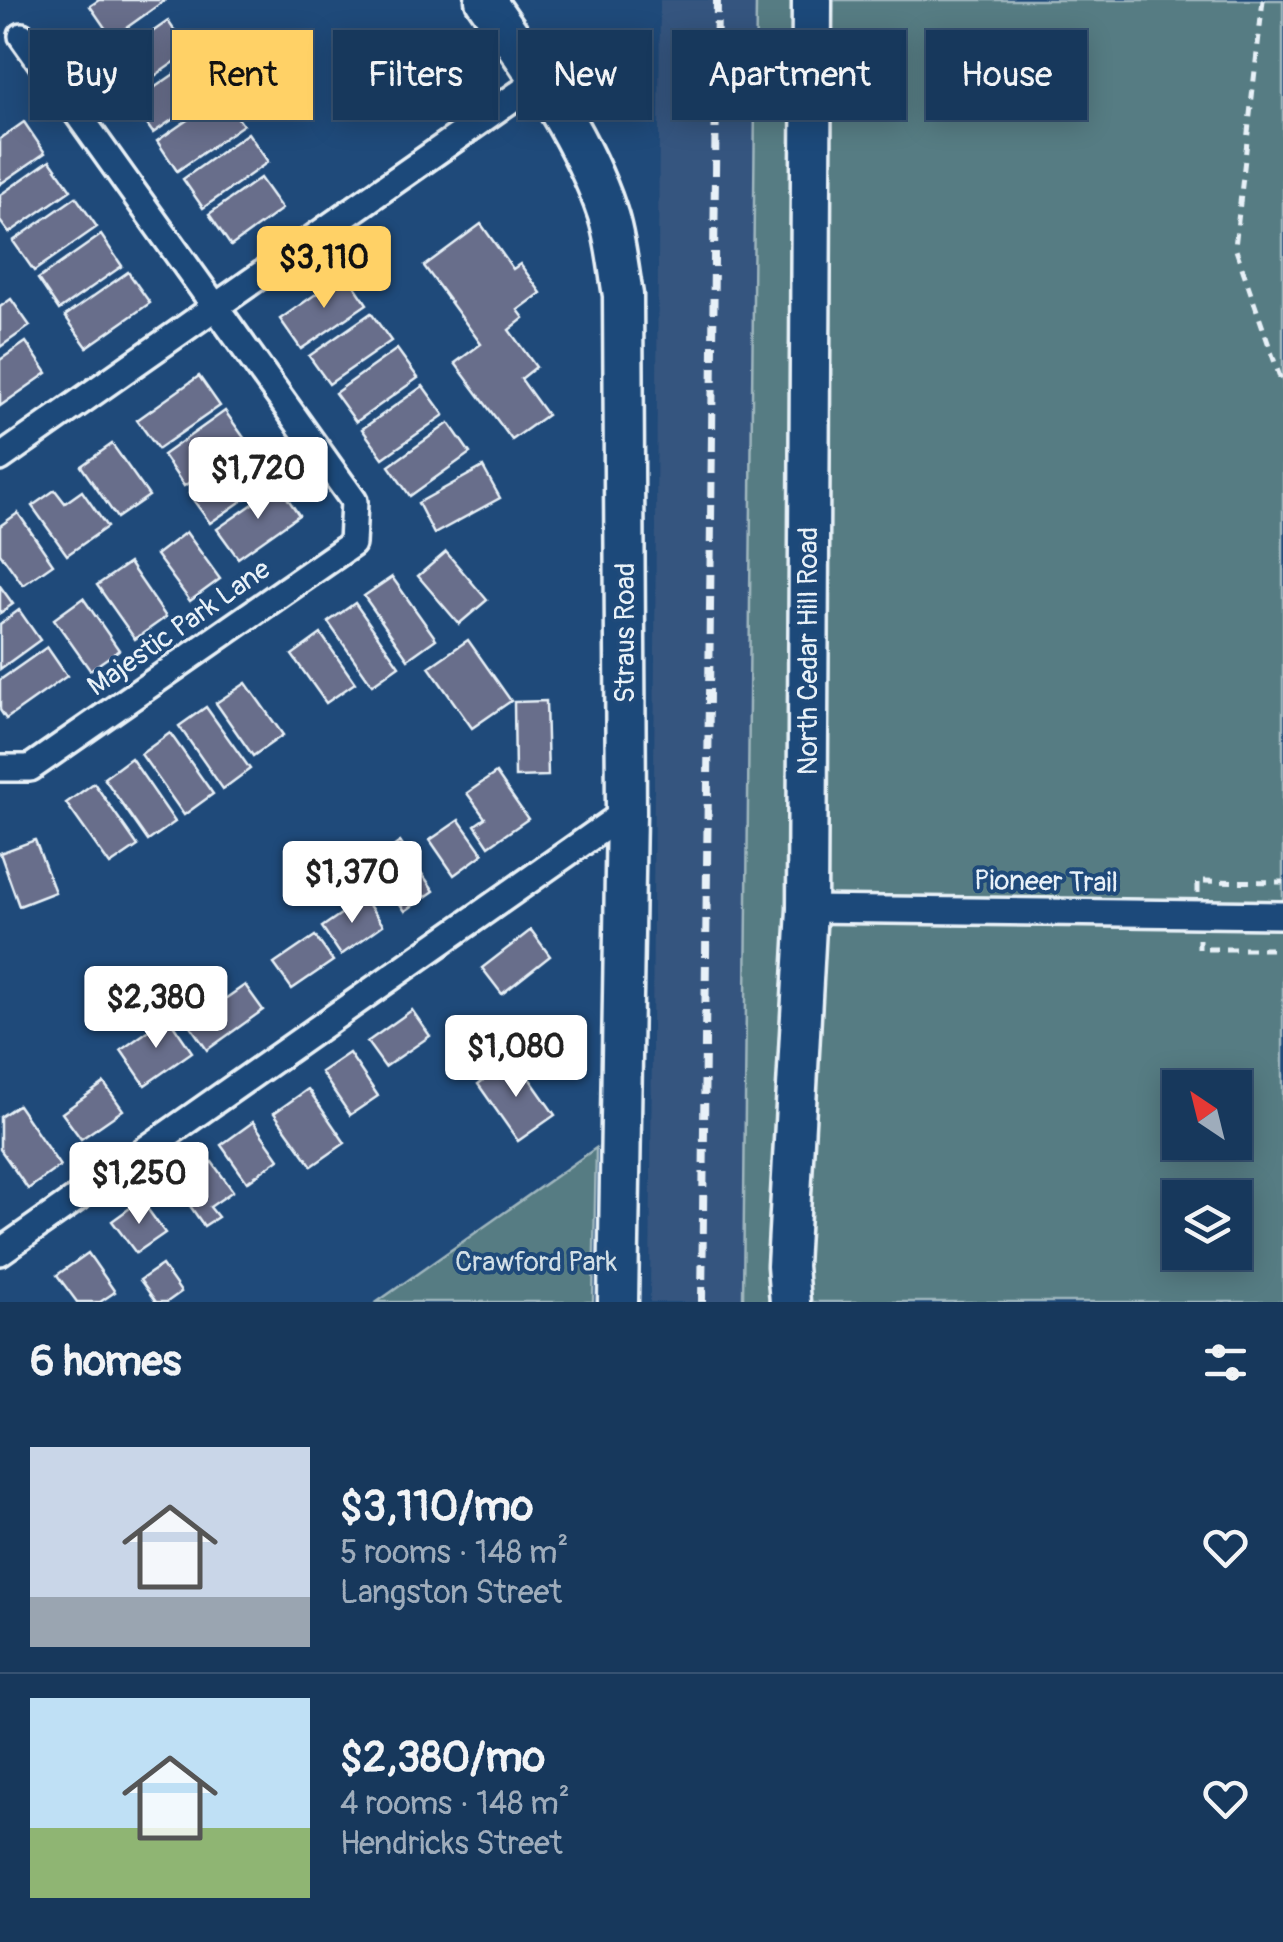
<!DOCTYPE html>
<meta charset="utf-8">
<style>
:root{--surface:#17385c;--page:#203f62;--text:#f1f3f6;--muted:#9eacbb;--line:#365272;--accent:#ffd166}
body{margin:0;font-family:Pangolin,sans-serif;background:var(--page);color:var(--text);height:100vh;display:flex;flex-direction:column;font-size:38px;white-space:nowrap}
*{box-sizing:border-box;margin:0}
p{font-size:32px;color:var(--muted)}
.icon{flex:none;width:55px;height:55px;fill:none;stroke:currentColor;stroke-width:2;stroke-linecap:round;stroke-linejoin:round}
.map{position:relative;height:1302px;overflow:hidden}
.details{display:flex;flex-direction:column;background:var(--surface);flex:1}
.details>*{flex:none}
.guide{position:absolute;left:30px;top:30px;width:1225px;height:90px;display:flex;gap:20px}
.needle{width:65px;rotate:325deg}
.tools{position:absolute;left:1162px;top:1070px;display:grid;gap:20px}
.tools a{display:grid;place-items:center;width:90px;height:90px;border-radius:0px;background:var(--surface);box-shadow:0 5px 25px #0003,0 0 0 2px var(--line);font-size:50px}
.price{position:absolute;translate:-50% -85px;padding:0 22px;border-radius:10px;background:#fff;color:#222;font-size:32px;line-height:65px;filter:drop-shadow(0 2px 5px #0008)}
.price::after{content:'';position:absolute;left:50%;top:60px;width:30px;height:22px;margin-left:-15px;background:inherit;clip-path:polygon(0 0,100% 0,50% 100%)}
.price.current{background:var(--accent);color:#111}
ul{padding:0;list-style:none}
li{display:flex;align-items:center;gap:30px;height:250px;padding:0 30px}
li+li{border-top:2px solid var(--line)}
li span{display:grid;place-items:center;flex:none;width:280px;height:200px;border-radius:0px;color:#555}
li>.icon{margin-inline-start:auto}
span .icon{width:120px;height:120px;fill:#fffc;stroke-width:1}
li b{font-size:42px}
h2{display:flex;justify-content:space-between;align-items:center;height:120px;padding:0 30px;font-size:42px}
.pill{padding:0 35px;border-radius:0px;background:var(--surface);box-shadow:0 5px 25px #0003,0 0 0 2px var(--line);font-size:35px;line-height:90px}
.pill.current{background:var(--accent);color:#111}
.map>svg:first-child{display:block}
</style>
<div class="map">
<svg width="1283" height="1302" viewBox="0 0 1283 1302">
<rect width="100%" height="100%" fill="#1f4a7a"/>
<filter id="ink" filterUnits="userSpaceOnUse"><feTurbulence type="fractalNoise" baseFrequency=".01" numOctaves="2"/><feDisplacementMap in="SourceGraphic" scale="20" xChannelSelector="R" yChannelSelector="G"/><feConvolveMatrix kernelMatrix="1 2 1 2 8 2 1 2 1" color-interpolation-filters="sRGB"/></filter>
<g filter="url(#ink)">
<polygon fill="#35557f" points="660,0 756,0 743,1302 650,1302"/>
<g fill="#567c83" stroke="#9fb6be" stroke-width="2.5" fill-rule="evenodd">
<path d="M 756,0 L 1283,0 L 1283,1302 L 743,1302 ZM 1180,1088 L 1235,1088 L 1235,1142 L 1180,1142 ZM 1180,1198 L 1235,1198 L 1235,1252 L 1180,1252 Z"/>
<polygon points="596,1148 593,1302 377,1302"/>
</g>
<g fill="#676e8b" stroke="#e8f1f8" stroke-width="2.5">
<polygon points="99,0 163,0 164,1 112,38 90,6"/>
<polygon points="168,21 189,52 126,96 105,65"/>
<polygon points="196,59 217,89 153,133 132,103"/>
<polygon points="222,96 243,125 177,171 157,141"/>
<polygon points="24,122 45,153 0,184 0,139"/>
<polygon points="248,133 268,162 203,208 183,179"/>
<polygon points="50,160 71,190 9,233 0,221 0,195"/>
<polygon points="260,178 282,209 231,246 209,214"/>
<polygon points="76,197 97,227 34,271 13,241"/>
<polygon points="481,224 513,269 520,264 541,293 518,310 524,318 509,330 536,367 521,379 547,415 512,440 455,363 481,344 424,266"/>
<polygon points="101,235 122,266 59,310 38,279"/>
<polygon points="128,272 150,303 87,347 65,316"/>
<polygon points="346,273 367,304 301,349 280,319"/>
<polygon points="11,299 30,326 0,347 0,307"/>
<polygon points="371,313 391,341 329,384 309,356"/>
<polygon points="26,342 47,373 0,406 0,360"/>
<polygon points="397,349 418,378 356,422 335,393"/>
<polygon points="199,376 220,406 158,449 137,420"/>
<polygon points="423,386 444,415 383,458 362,429"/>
<polygon points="225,411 247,442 184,486 163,455"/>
<polygon points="449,423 470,453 410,496 389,466"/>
<polygon points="112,444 149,496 117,518 81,466"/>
<polygon points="252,450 273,479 210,523 189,494"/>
<polygon points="483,467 500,498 434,534 418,503"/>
<polygon points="279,486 299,515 238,558 217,529"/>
<polygon points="55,490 65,503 82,491 107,527 67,555 32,506"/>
<polygon points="18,513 53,564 23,585 0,553 0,526"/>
<polygon points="186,532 220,579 190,601 156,555"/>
<polygon points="446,552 487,600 459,624 418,576"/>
<polygon points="129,563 166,617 135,639 97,585"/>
<polygon points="392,577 436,639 408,659 364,596"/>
<polygon points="0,586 13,604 0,613"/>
<polygon points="83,598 119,650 90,670 54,619"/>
<polygon points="355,603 399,666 372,685 328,622"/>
<polygon points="19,610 40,640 0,669 0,624"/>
<polygon points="321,634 355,683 326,703 292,655"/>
<polygon points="468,640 511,701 472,728 429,667"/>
<polygon points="47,647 67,676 6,719 0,710 0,680"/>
<polygon points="246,683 283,735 253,756 216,703"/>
<polygon points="546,701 548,776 515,777 514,702"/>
<polygon points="206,707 250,769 223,789 179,726"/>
<polygon points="170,733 213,794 184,815 141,754"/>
<polygon points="131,758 175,822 148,841 104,778"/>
<polygon points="496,773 528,819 489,846 475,825 485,818 467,793"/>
<polygon points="94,783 138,846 110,865 66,803"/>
<polygon points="459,820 483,854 454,875 430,840"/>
<polygon points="35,840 55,892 19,906 0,853"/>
<polygon points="400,842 434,891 405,911 371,863"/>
<polygon points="364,898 383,925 341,955 322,927"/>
<polygon points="531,930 550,956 502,994 482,968"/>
<polygon points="315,936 333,961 292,989 274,964"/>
<polygon points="245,985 263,1010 207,1050 189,1024"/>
<polygon points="412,1010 430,1036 385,1067 367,1042"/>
<polygon points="168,1017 192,1052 145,1085 121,1050"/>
<polygon points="349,1053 378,1096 350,1115 321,1072"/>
<polygon points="515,1058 555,1115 518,1141 478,1084"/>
<polygon points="104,1083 123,1110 81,1139 62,1113"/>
<polygon points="308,1089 345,1143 312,1166 274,1113"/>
<polygon points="18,1105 60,1166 28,1189 0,1149 0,1117"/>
<polygon points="253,1122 279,1159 247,1182 221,1145"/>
<polygon points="212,1162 233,1191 210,1207 218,1217 204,1226 177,1187"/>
<polygon points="141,1200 165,1233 136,1253 112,1221"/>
<polygon points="88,1253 115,1292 100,1302 77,1302 57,1275"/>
<polygon points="162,1265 181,1292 167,1302 156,1302 140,1280"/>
</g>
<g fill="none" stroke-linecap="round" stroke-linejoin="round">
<defs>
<g id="street">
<polyline points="0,458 540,79"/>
<polyline points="0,768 30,768 352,544 354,501 22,36"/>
<polyline points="807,909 1283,915"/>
<polyline points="0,1252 626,812"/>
</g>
<g id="secondary">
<path d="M 485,0 C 531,66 581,134 607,212 C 616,238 618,268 623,295 L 626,812 L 618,1302"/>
<polyline points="790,1302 787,1266 807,909 812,0"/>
</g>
</defs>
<use href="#street" stroke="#e8f1f8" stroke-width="32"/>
<use href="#secondary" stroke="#e8f1f8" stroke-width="45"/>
<g stroke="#e8f1f8" stroke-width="5" stroke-dasharray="10 8" stroke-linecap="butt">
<polyline points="1263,0 1235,247 1283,386"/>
<polyline points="1198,893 1198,881 1283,882"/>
<polyline points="1199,939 1199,949 1283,949"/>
</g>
<use href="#street" stroke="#1f4a7a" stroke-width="25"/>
<use href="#secondary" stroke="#1f4a7a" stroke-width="38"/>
<polyline stroke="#e8f1f8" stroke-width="8" stroke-dasharray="15 8" stroke-linecap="butt" points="702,1302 717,0"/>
</g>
</g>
<g text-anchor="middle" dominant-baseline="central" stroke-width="8" stroke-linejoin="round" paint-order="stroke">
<g font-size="28" fill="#e8f1f8" stroke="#1f4a7a">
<text transform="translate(179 628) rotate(-35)">Majestic Park Lane</text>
<text transform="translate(625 633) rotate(-90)">Straus Road</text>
<text transform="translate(808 651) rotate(-90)">North Cedar Hill Road</text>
<text transform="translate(1046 882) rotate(1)">Pioneer Trail</text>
</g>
<g font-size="28" fill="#d2dfe6" stroke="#1f4a7a">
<text x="536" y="1262">Crawford Park</text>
</g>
</g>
</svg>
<div class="tools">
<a><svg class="needle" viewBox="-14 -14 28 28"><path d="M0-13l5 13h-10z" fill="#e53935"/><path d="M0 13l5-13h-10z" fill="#9eacbb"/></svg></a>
<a><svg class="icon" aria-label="layers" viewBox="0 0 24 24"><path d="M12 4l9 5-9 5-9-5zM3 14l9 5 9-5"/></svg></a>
</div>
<b class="price current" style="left:324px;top:311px">$3,110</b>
<b class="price" style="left:258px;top:522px">$1,720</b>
<b class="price" style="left:352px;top:926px">$1,370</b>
<b class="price" style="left:156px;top:1051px">$2,380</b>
<b class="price" style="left:516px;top:1100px">$1,080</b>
<b class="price" style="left:139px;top:1227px">$1,250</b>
<div class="guide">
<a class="pill">Buy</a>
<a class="pill current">Rent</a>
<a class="pill">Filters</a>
<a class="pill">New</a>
<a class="pill">Apartment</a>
<a class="pill">House</a>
</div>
</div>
<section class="details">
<h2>6 homes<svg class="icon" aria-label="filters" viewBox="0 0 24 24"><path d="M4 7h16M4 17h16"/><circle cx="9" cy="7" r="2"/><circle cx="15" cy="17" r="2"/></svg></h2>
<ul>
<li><span style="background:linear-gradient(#c9d6e8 75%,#9aa5b1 0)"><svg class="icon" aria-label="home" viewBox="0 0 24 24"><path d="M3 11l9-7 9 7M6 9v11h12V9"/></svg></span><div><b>$3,110/mo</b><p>5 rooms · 148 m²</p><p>Langston Street</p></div><svg class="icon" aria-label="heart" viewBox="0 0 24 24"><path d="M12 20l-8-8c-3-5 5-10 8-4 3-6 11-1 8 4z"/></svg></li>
<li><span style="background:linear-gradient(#bfe0f5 65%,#8fb573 0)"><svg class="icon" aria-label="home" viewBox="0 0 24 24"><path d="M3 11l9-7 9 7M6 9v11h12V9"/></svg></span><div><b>$2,380/mo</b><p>4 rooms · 148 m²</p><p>Hendricks Street</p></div><svg class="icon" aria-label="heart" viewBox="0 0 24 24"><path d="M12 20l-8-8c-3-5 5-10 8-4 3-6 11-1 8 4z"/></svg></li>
</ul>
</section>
